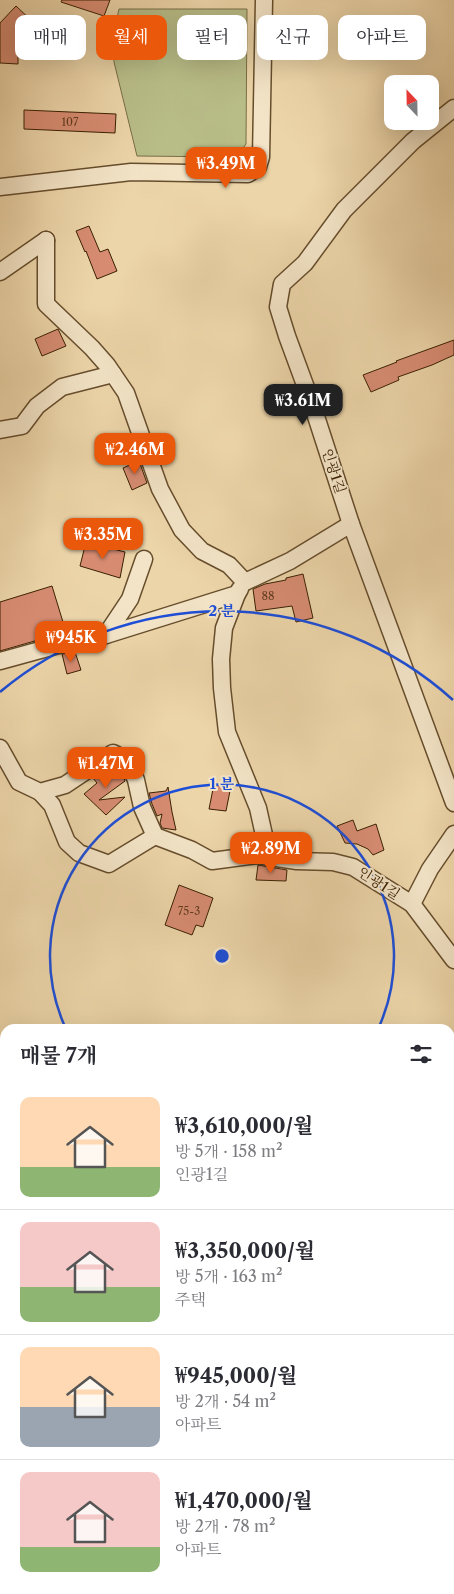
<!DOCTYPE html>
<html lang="ko">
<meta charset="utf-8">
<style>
:root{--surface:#fff;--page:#f2f2f3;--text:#2b2b33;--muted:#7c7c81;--line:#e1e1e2;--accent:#ea580c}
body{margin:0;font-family:"Libre Caslon Text","Noto Serif KR",serif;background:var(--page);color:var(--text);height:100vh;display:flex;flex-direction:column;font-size:19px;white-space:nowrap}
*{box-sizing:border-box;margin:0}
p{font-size:16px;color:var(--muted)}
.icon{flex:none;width:28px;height:28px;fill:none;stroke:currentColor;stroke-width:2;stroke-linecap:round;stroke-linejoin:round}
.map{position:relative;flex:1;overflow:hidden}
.sheet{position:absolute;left:0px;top:1024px;width:455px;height:571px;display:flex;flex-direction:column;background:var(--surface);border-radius:15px 15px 0 0;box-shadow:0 5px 20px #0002}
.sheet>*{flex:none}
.top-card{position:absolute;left:15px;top:15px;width:425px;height:45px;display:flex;gap:10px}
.needle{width:32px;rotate:338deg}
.controls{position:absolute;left:384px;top:75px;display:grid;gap:10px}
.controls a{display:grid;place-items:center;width:55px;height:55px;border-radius:10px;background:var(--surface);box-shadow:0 5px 20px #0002;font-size:25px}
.price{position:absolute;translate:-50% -42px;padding:0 11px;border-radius:10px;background:var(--accent);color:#fff;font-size:16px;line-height:32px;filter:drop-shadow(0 1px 2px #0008)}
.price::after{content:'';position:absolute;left:50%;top:30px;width:15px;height:11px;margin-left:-8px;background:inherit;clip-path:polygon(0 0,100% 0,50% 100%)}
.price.selected{background:#222;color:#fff}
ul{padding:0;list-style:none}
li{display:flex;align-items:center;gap:15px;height:125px;padding:0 20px}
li+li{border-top:1px solid var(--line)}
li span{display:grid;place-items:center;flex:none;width:140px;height:100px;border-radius:10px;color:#555}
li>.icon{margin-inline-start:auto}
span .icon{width:60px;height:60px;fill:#fffc;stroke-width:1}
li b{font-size:21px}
h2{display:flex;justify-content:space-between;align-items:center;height:60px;padding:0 20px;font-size:21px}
.chip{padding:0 18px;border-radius:10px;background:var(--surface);box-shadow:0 5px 20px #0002;font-size:18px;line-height:45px}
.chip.selected{background:var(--accent);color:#fff}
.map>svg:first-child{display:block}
</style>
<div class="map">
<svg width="454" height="1594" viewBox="0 0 454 1594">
<rect width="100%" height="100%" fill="#ecd5a9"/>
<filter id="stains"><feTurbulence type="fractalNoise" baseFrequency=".004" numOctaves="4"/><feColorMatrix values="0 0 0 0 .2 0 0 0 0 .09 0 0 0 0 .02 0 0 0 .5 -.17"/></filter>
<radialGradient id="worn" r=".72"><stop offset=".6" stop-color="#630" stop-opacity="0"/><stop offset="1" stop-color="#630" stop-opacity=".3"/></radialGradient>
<polygon fill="#b8bd88" stroke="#796e46" points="119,9 247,9 246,144 240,152 229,157 137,156 114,62 113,36"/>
<g fill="#d78c72" stroke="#3a2003">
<polygon points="62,0 110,0 104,16 61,2"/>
<polygon points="16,6 33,22 18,40 18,64 0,63 0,23"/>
<polygon points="24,110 116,114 115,133 24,129"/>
<polygon points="89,226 100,252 108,249 117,271 97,279 86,251 85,252 76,231"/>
<polygon points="58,329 66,346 42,356 35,339"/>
<polygon points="454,340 454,355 432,365 398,377 399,380 371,392 363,375 397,362 396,361"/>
<polygon points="139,461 147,483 132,490 123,468"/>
<polygon points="86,542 125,552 120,578 80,566"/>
<polygon points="303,574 313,618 296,622 292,606 256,611 253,589 265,584 286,580 286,578"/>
<polygon points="52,586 66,632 0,651 0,602"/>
<polygon points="72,652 75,652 81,670 67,674 62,654"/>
<polygon points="114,765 120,768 125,781 99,800 125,797 106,815 84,794 97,783 93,778"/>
<polygon points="214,784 231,786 226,811 209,809"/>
<polygon points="168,787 172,812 176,830 162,828 160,823 162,814 157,816 152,804 149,793 166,791"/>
<polygon points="353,820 357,831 376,824 384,850 373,855 368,849 357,844 345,843 337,826"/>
<polygon points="258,865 287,870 286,881 256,880"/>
<polygon points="179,885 213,898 203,927 196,925 192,935 165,925"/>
</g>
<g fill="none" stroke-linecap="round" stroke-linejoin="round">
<defs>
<g id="minor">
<polyline points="454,108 413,141 344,210 305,263 282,284 278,307 287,336 312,404 351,524 454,803"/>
<polyline points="0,187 131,172 248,174 258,167 261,157 264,0"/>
<polyline points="46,240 46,304 92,348 107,365 126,393 160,489 182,530 202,551 229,565 245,582"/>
<polyline points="0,272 46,240"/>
<polyline points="0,430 22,426 37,406 62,387 113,374"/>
<polyline points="245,582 290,561 351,524"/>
<polyline points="237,594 224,628 221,659 222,688 227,732 258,808 264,835 257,855"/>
<polyline points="106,635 130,599 144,559"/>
<polyline points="0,661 73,641 106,635 237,594 240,589"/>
<polyline points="0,748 19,782 40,792 65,785 113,753 128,761 136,780 142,807 155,836 192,850 212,861 257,855 297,861 333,862 353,867 412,904 454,960"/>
<polyline points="40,792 52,805 67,842 79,853 109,864 155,836"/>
<polyline points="412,904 430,869 454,834"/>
<polyline points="0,1063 5,1068"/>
<polyline points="0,1288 5,1277"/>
<polyline points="0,1369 5,1370"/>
<polyline points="450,1493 454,1494"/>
</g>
<g id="major">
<polyline points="0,1498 5,1528"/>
<polyline points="7,1590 7,1594"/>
</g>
</defs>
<use href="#minor" stroke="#664d2c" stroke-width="19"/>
<use href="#major" stroke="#3a2003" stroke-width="24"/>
<use href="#minor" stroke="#f3e4c7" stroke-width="16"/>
<use href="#major" stroke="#e6ba74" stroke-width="21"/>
</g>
<g fill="none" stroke="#1d4ed8" stroke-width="2.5">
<path d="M66 1029A172 172 0 1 1 378 1029"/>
<path d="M0 692A345 345 0 0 1 453 700"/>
</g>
<g text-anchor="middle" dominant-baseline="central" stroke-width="4" stroke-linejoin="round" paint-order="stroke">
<g font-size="11" fill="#613b1f">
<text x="70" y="122">107</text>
<text x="268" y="596">88</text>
<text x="189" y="911">75-3</text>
</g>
<g font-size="14" fill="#3a2003" stroke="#f3e4c7">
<text transform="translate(334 471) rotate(72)">인광1길</text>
<text transform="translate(379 883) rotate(33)">인광1길</text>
</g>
</g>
<circle cx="222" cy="956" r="8" fill="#1d4ed8" stroke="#f3e4c7" stroke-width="2.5"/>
<g font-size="15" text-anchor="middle" font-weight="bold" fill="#1d4ed8" stroke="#f3e4c7" stroke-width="4" stroke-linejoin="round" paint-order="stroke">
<text x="222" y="616">2 분</text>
<text x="222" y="789">1 분</text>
</g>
<rect width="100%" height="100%" filter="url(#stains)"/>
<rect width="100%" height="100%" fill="url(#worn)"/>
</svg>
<div class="controls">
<a><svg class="needle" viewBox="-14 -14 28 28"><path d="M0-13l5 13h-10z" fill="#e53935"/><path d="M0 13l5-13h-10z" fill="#7c7c81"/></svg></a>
</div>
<b class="price" style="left:226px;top:189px">₩3.49M</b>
<b class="price selected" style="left:303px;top:426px">₩3.61M</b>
<b class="price" style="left:135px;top:475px">₩2.46M</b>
<b class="price" style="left:103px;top:560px">₩3.35M</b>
<b class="price" style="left:71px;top:663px">₩945K</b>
<b class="price" style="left:106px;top:789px">₩1.47M</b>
<b class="price" style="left:271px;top:874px">₩2.89M</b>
<div class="top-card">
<a class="chip">매매</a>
<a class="chip selected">월세</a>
<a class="chip">필터</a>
<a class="chip">신규</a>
<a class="chip">아파트</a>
</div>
<section class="sheet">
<h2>매물 7개<svg class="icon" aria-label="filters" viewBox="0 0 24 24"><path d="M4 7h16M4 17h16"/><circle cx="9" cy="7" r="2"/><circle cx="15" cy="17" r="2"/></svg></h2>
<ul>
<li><span style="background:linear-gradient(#ffd9b3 70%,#8fb573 0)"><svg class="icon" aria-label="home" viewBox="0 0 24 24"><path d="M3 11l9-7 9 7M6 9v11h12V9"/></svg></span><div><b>₩3,610,000/월</b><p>방 5개 · 158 m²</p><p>인광1길</p></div></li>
<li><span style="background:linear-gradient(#f6c9c9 65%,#8fb573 0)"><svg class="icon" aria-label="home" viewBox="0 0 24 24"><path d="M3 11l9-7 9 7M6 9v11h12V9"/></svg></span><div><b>₩3,350,000/월</b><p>방 5개 · 163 m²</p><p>주택</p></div></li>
<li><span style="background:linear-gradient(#ffd9b3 60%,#9aa5b1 0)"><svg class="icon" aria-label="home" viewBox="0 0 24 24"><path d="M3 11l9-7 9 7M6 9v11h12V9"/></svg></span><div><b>₩945,000/월</b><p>방 2개 · 54 m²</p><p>아파트</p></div></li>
<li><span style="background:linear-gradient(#f6c9c9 75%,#8fb573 0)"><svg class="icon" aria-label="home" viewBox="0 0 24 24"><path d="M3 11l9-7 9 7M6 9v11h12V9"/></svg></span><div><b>₩1,470,000/월</b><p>방 2개 · 78 m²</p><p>아파트</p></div></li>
</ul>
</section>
</div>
